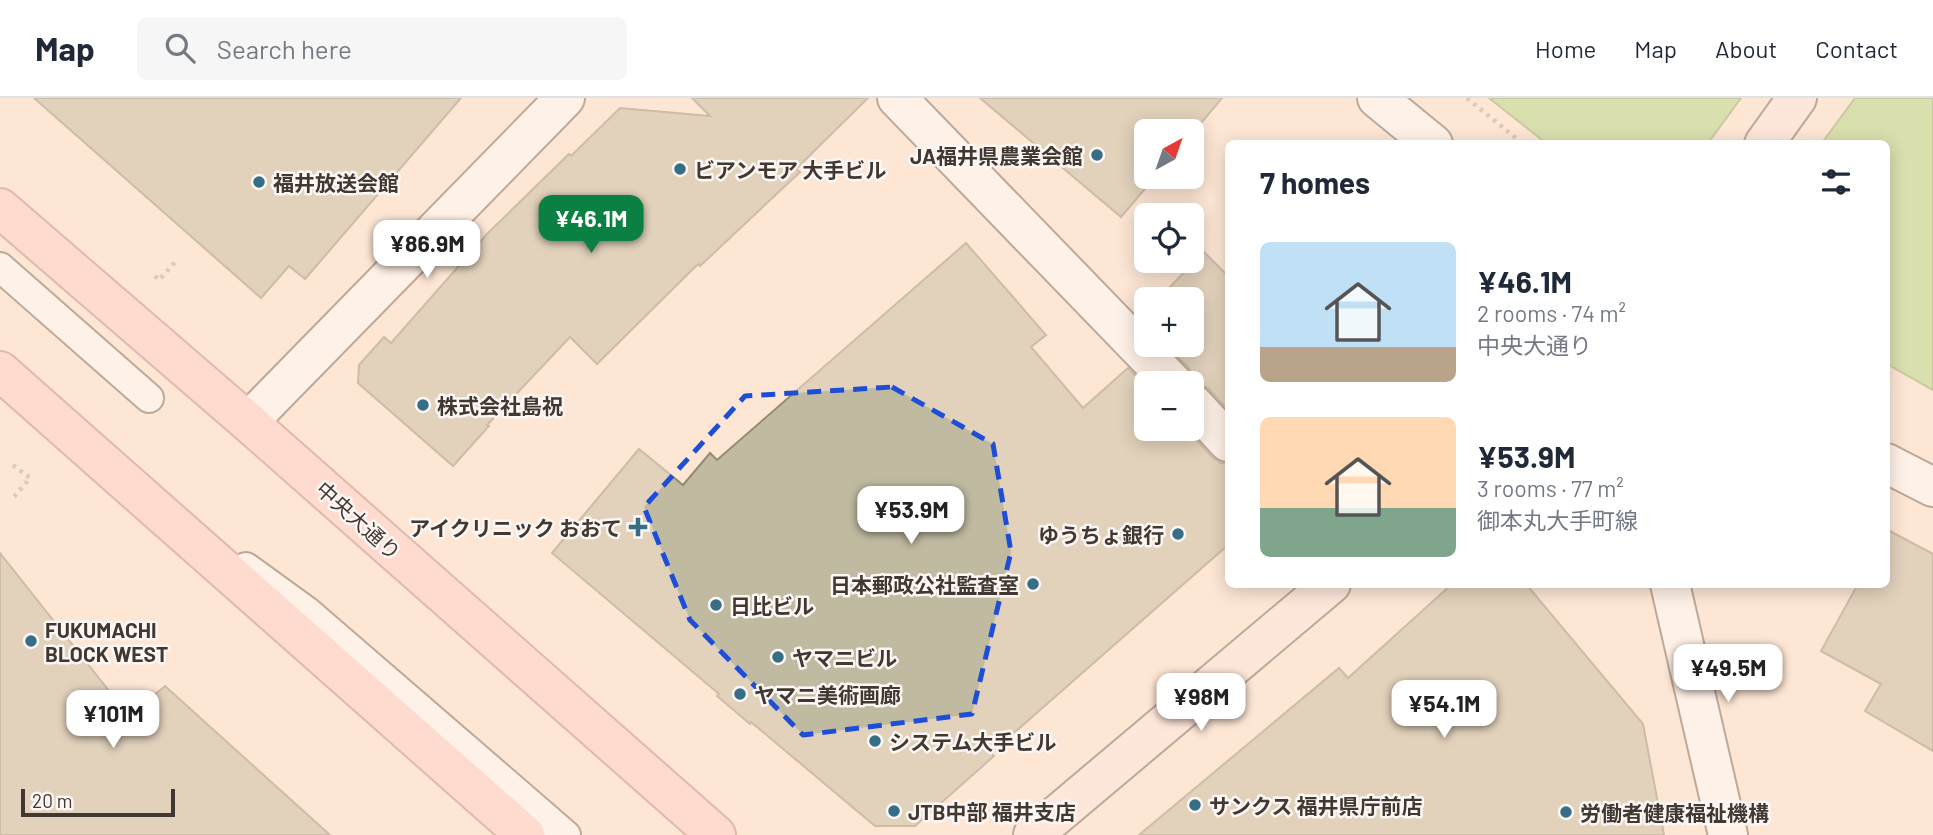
<!DOCTYPE html>
<meta charset="utf-8">
<style>
:root{--surface:#fff;--page:#f6f6f7;--text:#1f2937;--muted:#747a83;--line:#e0e1e3;--accent:#0b8043}
body{margin:0;font-family:Barlow,"Noto Sans JP",sans-serif;background:var(--page);color:var(--text);height:100vh;display:flex;flex-direction:column;font-size:26px;white-space:nowrap}
*{box-sizing:border-box;margin:0}
p{font-size:23px;color:var(--muted)}
.icon{flex:none;width:38px;height:38px;fill:none;stroke:currentColor;stroke-width:2;stroke-linecap:round;stroke-linejoin:round}
.map{position:relative;flex:1;overflow:hidden}
.sheet{position:absolute;left:1225px;top:42px;width:665px;height:448px;display:flex;flex-direction:column;background:var(--surface);border-radius:10px;box-shadow:0 4px 18px #0003}
.sheet>*{flex:none}
.needle{width:46px;rotate:40deg}
.tools{position:absolute;left:1134px;top:21px;display:grid;gap:14px}
.tools a{display:grid;place-items:center;width:70px;height:70px;border-radius:10px;background:var(--surface);box-shadow:0 4px 18px #0003;font-size:35px}
.scale{position:absolute;left:21px;bottom:18px;width:154px;box-sizing:border-box;padding-left:7px;border:4px solid #413831;border-top:0;font-size:19px;line-height:24px;white-space:nowrap;color:#413831;-webkit-text-stroke:5px #fcf7f4;paint-order:stroke}
.price{position:absolute;translate:-50% -60px;padding:0 16px;border-radius:14px;background:#fff;color:#222;font-size:23px;line-height:46px;filter:drop-shadow(0 2px 4px #0008)}
.price::after{content:'';position:absolute;left:50%;top:42px;width:21px;height:16px;margin-left:-10px;background:inherit;clip-path:polygon(0 0,100% 0,50% 100%)}
.price.selected{background:var(--accent);color:#fff}
ul{padding:0;list-style:none}
li{display:flex;align-items:center;gap:21px;height:175px;padding:0 35px}
li span{display:grid;place-items:center;flex:none;width:196px;height:140px;border-radius:10px;color:#555}
li>.icon{margin-inline-start:auto}
span .icon{width:84px;height:84px;fill:#fffc;stroke-width:1}
li b{font-size:30px}
h2{display:flex;justify-content:space-between;align-items:center;height:84px;padding:0 35px;font-size:30px}
header{display:flex;align-items:center;gap:42px;box-sizing:border-box;height:98px;padding:0 35px;background:var(--surface);border-bottom:2px solid var(--line)}
header strong{font-size:33px}
nav{display:flex;gap:38px;margin-inline-start:auto;font-size:24px}
.search{width:490px;height:63px;background:var(--page);display:flex;align-items:center;gap:18px;box-sizing:border-box;padding:0 24px;border-radius:10px;color:var(--muted);font-size:26px}
.map>svg:first-child{display:block}
</style>
<header>
<strong>Map</strong>
<div class="search"><svg class="icon" aria-label="search" viewBox="0 0 24 24"><circle cx="10" cy="10" r="6"/><path d="M15 15l6 6"/></svg>Search here</div>
<nav><a>Home</a><a>Map</a><a>About</a><a>Contact</a></nav>
</header>
<div class="map">
<svg width="1933" height="737" viewBox="0 0 1933 737">
<rect width="100%" height="100%" fill="#fde6d4"/>
<g fill="#afd780" stroke="#8ea768" stroke-width="2">
<polygon points="1489,0 1741,0 1708,45 1546,45"/>
<polygon points="1855,0 1933,0 1933,292 1887,266 1886,46 1822,45"/>
</g>
<g fill="#c0baa1" stroke="#928b74" stroke-width="2">
<polygon points="34,0 461,0 305,181 289,168 261,200"/>
<polygon points="692,0 868,0 796,71 800,74 700,168 698,166 597,266 570,239 487,327 489,328 453,368 358,285 359,267 384,239 391,245 487,136 569,56 571,58 620,10 710,18"/>
<polygon points="980,0 1222,0 1192,36 1192,33 1146,33 1146,79 1155,79 1121,119"/>
<polygon points="966,145 1046,237 1031,249 1083,310 1128,270 1146,289 1146,331 1186,331 1212,359 1221,365 1228,365 1228,447 991,655 994,658 915,728 875,728 751,624 750,626 717,598 719,596 552,455 639,351 683,387 710,355 717,362"/>
<polygon points="1204,154 1228,178 1228,312 1208,290 1194,284 1189,270 1166,247 1192,247 1192,201 1158,201"/>
<polygon points="1886,431 1933,456 1933,653 1865,613 1881,586 1821,553 1858,486 1886,486"/>
<polygon points="0,455 129,618 165,588 330,737 0,737"/>
<polygon points="1452,486 1526,486 1643,626 1664,737 1139,737 1339,570 1348,580"/>
</g>
<g fill="none" stroke-linecap="round" stroke-linejoin="round">
<defs>
<g id="service">
<polyline points="0,169 149,300"/>
<polyline points="246,469 308,514 566,737"/>
</g>
<g id="minor">
<polyline points="897,0 1173,285"/>
<polyline points="1377,0 1433,46"/>
<polyline points="1192,305 1228,344"/>
<polyline points="248,324 565,0"/>
<polyline points="1886,365 1933,389"/>
</g>
<polyline id="tertiary" points="1670,486 1728,737"/>
<g id="secondary">
<polyline points="1764,46 1797,0"/>
<polyline points="1033,737 1331,486"/>
</g>
<g id="primary">
<polyline points="0,110 248,324 716,737"/>
<polyline points="0,273 525,737"/>
</g>
</defs>
<use href="#service" stroke="#715e4e" stroke-width="32"/>
<use href="#minor" stroke="#715e4e" stroke-width="42"/>
<use href="#tertiary" stroke="#715e4e" stroke-width="42"/>
<use href="#secondary" stroke="#715e4e" stroke-width="42"/>
<use href="#primary" stroke="#bc847b" stroke-width="42"/>
<g stroke="#b9a799" stroke-width="4.5" stroke-dasharray="3.5 5" stroke-linecap="butt">
<polyline points="1467,0 1523,46"/>
<polyline points="155,178 159,182 178,161"/>
<polyline points="13,367 30,380 14,399"/>
</g>
<use href="#service" stroke="#fff" stroke-width="28"/>
<use href="#minor" stroke="#fff" stroke-width="38"/>
<use href="#tertiary" stroke="#fff" stroke-width="38"/>
<use href="#secondary" stroke="#ffe6e3" stroke-width="38"/>
<use href="#primary" stroke="#ffcec8" stroke-width="38"/>
</g>
<path d="M0 0H1933V737H0ZM 892,289 L 993,346 L 1011,454 L 972,616 L 803,637 L 690,522 L 644,409 L 745,298 Z" fill="#fde6d4" fill-opacity=".55" fill-rule="evenodd"/>
<path fill="none" stroke="#1d4ed8" stroke-width="5" stroke-dasharray="14 9" stroke-linejoin="round" d="M 892,289 L 993,346 L 1011,454 L 972,616 L 803,637 L 690,522 L 644,409 L 745,298 Z"/>
<g fill="#366e88" stroke="#fcf7f4" stroke-width="2.5">
<circle cx="1097" cy="57" r="7"/>
<circle cx="680" cy="71" r="7"/>
<circle cx="259" cy="84" r="7"/>
<circle cx="423" cy="307" r="7"/>
<path d="M634.5 418.5h7v7h7v7h-7v7h-7v-7h-7v-7h7z"/>
<circle cx="1178" cy="436" r="7"/>
<circle cx="1033" cy="486" r="7"/>
<circle cx="716" cy="507" r="7"/>
<circle cx="31" cy="543" r="7"/>
<circle cx="778" cy="559" r="7"/>
<circle cx="740" cy="596" r="7"/>
<circle cx="875" cy="643" r="7"/>
<circle cx="1195" cy="707" r="7"/>
<circle cx="894" cy="713" r="7"/>
<circle cx="1566" cy="714" r="7"/>
</g>
<g text-anchor="middle" dominant-baseline="central" stroke-width="5" stroke-linejoin="round" paint-order="stroke">
<g font-size="21" font-weight="bold" fill="#413831" stroke="#fcf7f4" text-anchor="start">
<text x="1083" y="57" text-anchor="end">JA福井県農業会館</text>
<text x="694" y="71">ビアンモア 大手ビル</text>
<text x="273" y="84">福井放送会館</text>
<text x="437" y="307">株式会社島祝</text>
<text x="622" y="429" text-anchor="end">アイクリニック おおて</text>
<text x="1164" y="436" text-anchor="end">ゆうちょ銀行</text>
<text x="1019" y="486" text-anchor="end">日本郵政公社監査室</text>
<text x="730" y="507">日比ビル</text>
<text x="45" y="531">FUKUMACHI<tspan x="45" dy="24">BLOCK WEST</tspan></text>
<text x="792" y="559">ヤマニビル</text>
<text x="754" y="596">ヤマニ美術画廊</text>
<text x="889" y="643">システム大手ビル</text>
<text x="1209" y="707">サンクス 福井県庁前店</text>
<text x="908" y="713">JTB中部 福井支店</text>
<text x="1580" y="714">労働者健康福祉機構</text>
</g>
<g font-size="21" fill="#413831" stroke="#fcf7f4">
<text transform="translate(359 422) rotate(42)">中央大通り</text>
</g>
</g>
</svg>
<div class="tools">
<a><svg class="needle" viewBox="-14 -14 28 28"><path d="M0-13l5 13h-10z" fill="#e53935"/><path d="M0 13l5-13h-10z" fill="#747a83"/></svg></a>
<a><svg class="icon" aria-label="locate" viewBox="0 0 24 24"><circle cx="12" cy="12" r="6"/><path d="M12 2v4M12 18v4M2 12h4M18 12h4"/></svg></a>
<a>+</a>
<a>−</a>
</div>
<div class="scale">20 m</div>
<b class="price selected" style="left:591px;top:157px">¥46.1M</b>
<b class="price" style="left:427px;top:182px">¥86.9M</b>
<b class="price" style="left:911px;top:448px">¥53.9M</b>
<b class="price" style="left:1728px;top:606px">¥49.5M</b>
<b class="price" style="left:1201px;top:635px">¥98M</b>
<b class="price" style="left:1444px;top:642px">¥54.1M</b>
<b class="price" style="left:113px;top:652px">¥101M</b>
<section class="sheet">
<h2>7 homes<svg class="icon" aria-label="filters" viewBox="0 0 24 24"><path d="M4 7h16M4 17h16"/><circle cx="9" cy="7" r="2"/><circle cx="15" cy="17" r="2"/></svg></h2>
<ul>
<li><span style="background:linear-gradient(#bfe0f5 75%,#b9a48a 0)"><svg class="icon" aria-label="home" viewBox="0 0 24 24"><path d="M3 11l9-7 9 7M6 9v11h12V9"/></svg></span><div><b>¥46.1M</b><p>2 rooms · 74 m²</p><p>中央大通り</p></div></li>
<li><span style="background:linear-gradient(#ffd9b3 65%,#7fa58c 0)"><svg class="icon" aria-label="home" viewBox="0 0 24 24"><path d="M3 11l9-7 9 7M6 9v11h12V9"/></svg></span><div><b>¥53.9M</b><p>3 rooms · 77 m²</p><p>御本丸大手町線</p></div></li>
</ul>
</section>
</div>
